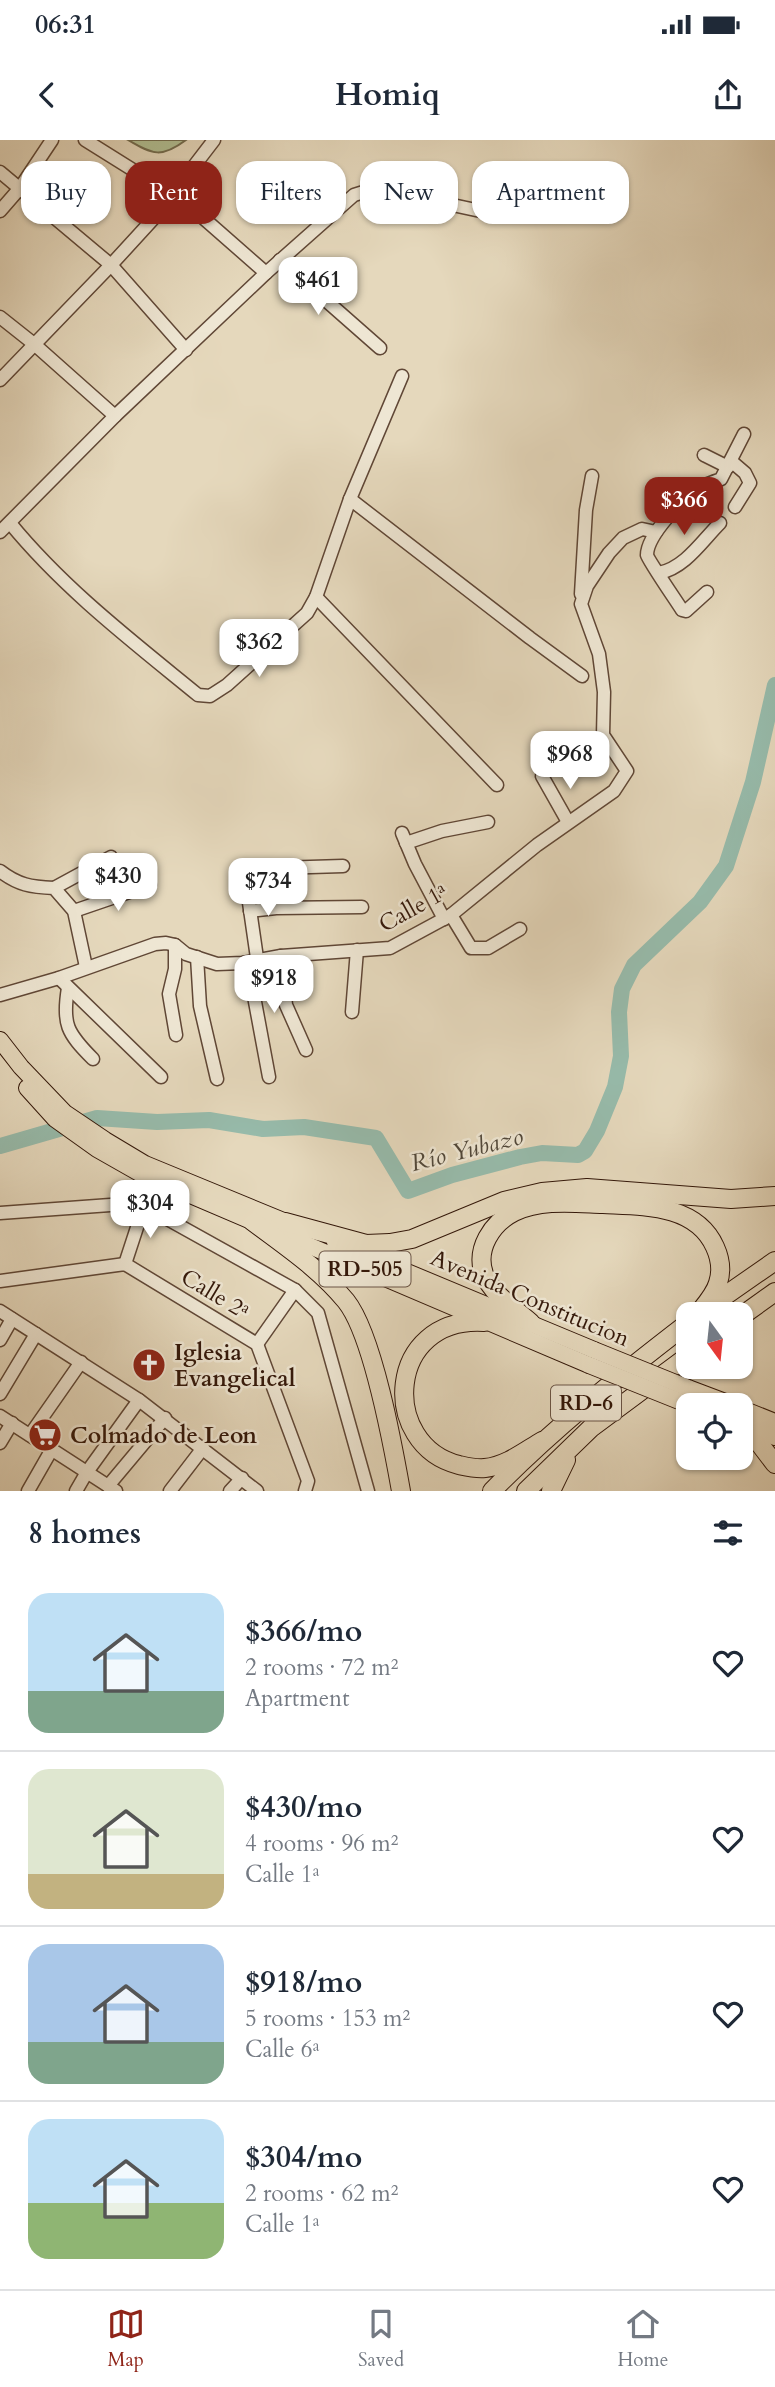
<!DOCTYPE html>
<meta charset="utf-8">
<style>
:root{--surface:#fff;--page:#f6f6f7;--text:#1f2937;--muted:#747a83;--line:#e0e1e3;--accent:#8f2418}
body{margin:0;font-family:Cardo,serif;background:var(--page);color:var(--text);height:100vh;display:flex;flex-direction:column;font-size:26px;white-space:nowrap}
*{box-sizing:border-box;margin:0}
p{font-size:23px;color:var(--muted)}
.icon{flex:none;width:38px;height:38px;fill:none;stroke:currentColor;stroke-width:2;stroke-linecap:round;stroke-linejoin:round}
.map{position:relative;height:1351px;overflow:hidden}
.details{display:flex;flex-direction:column;background:var(--surface);flex:1}
.details>*{flex:none}
.hud{position:absolute;left:21px;top:21px;width:733px;height:63px;display:flex;gap:14px}
.needle{width:46px;rotate:165deg}
.buttons{position:absolute;left:676px;top:1162px;display:grid;gap:14px}
.buttons a{display:grid;place-items:center;width:77px;height:77px;border-radius:14px;background:var(--surface);box-shadow:0 2px 5px #0004;font-size:35px}
.price{position:absolute;translate:-50% -60px;padding:0 16px;border-radius:14px;background:#fff;color:#222;font-size:23px;line-height:46px;filter:drop-shadow(0 2px 4px #0008)}
.price::after{content:'';position:absolute;left:50%;top:42px;width:21px;height:16px;margin-left:-10px;background:inherit;clip-path:polygon(0 0,100% 0,50% 100%)}
.price.active{background:var(--accent);color:#fff}
ul{padding:0;list-style:none}
li{display:flex;align-items:center;gap:21px;height:175px;padding:0 28px}
li+li{border-top:2px solid var(--line)}
li span{display:grid;place-items:center;flex:none;width:196px;height:140px;border-radius:21px;color:#555}
li>.icon{margin-inline-start:auto}
span .icon{width:84px;height:84px;fill:#fffc;stroke-width:1}
li b{font-size:30px}
h2{display:flex;justify-content:space-between;align-items:center;height:84px;padding:0 28px;font-size:30px}
.tag{padding:0 24px;border-radius:21px;background:var(--surface);box-shadow:0 2px 5px #0004;font-size:24px;line-height:63px}
.tag.active{background:var(--accent);color:#fff}
.status{display:flex;justify-content:space-between;align-items:center;height:49px;padding:0 35px;background:var(--surface);direction:ltr}
.status svg{height:19px;fill:currentColor}
header{display:flex;justify-content:space-between;align-items:center;height:91px;padding:0 28px;background:var(--surface);font-size:32px;font-weight:700}
.tab-bar{display:flex;justify-content:space-around;align-items:center;height:98px;border-top:2px solid var(--line);background:var(--surface);font-size:19px;color:var(--muted)}
.tab-bar a{display:grid;justify-items:center;gap:4px}
.tab-bar .active{color:var(--accent)}
.map>svg:first-child{display:block}
</style>
<div class="status"><b>06:31</b><svg viewBox="0 0 49 12"><path d="M0 12V9h3v3zM5 12V6h3v6zM10 12V3h3v9zM15 12V0h3v12zM26 1h20v11H26zM47 4h2v5h-2z"/></svg></div>
<header><svg class="icon" aria-label="back" viewBox="0 0 24 24"><path d="M15 5l-7 7 7 7"/></svg>Homiq<svg class="icon" aria-label="share" viewBox="0 0 24 24"><path d="M12 15V3M7 8l5-5 5 5M5 13v7h14v-7"/></svg></header>
<div class="map">
<svg width="775" height="1351" viewBox="0 0 775 1351">
<rect width="100%" height="100%" fill="#e5d8bc"/>
<filter id="stains"><feTurbulence type="fractalNoise" baseFrequency=".00286" numOctaves="4"/><feColorMatrix values="0 0 0 0 .2 0 0 0 0 .09 0 0 0 0 .02 0 0 0 .5 -.17"/></filter>
<radialGradient id="worn" r=".72"><stop offset=".6" stop-color="#630" stop-opacity="0"/><stop offset="1" stop-color="#630" stop-opacity=".3"/></radialGradient>
<path fill="#b1bf93" stroke="#726b4e" stroke-width="2" d="M 128,0 L 186,0 C 162,18 153,15 128,0 Z"/>
<g fill="none" stroke-linecap="round" stroke-linejoin="round">
<polyline stroke="#97bbab" stroke-width="16" points="0,1006 97,978 157,982 209,980 263,989 304,987 376,998 408,1051 452,1035 520,1017 542,1013 578,1015 585,1011 597,991 615,947 621,916 619,872 622,849 634,825 700,762 726,726 753,642 775,545"/>
<defs>
<g id="minor">
<polyline points="85,0 157,45 176,54 266,133"/>
<polyline points="0,32 111,125 186,210"/>
<polyline points="0,71 20,48 52,0"/>
<polyline points="280,120 380,208"/>
<polyline points="0,177 34,204 115,276"/>
<polyline points="0,240 111,125 176,54 191,30 214,0"/>
<polyline points="704,315 728,327"/>
<polyline points="731,321 745,333 750,343 735,367"/>
<polyline points="350,359 530,498 582,536"/>
<path d="M 10,383 C 64,449 132,501 198,555 L 210,556 L 227,545 L 307,473 L 316,457 L 350,359 L 402,236"/>
<polyline points="0,392 115,276 266,133 354,55 370,50 391,53 412,61 448,64 485,72 516,68 550,68 581,72 610,70"/>
<path d="M 659,433 C 685,428 702,401 720,383"/>
<path d="M 707,452 L 686,471 L 682,470 C 677,462 648,420 647,415 C 647,395 684,357 700,347 C 706,344 714,342 721,339 L 744,294"/>
<polyline points="581,454 586,370 592,336"/>
<polyline points="316,457 497,645"/>
<polyline points="542,636 568,682"/>
<polyline points="402,693 415,724 444,779"/>
<polyline points="406,703 442,691 488,682"/>
<path d="M 0,731 C 18,745 31,747 54,748 L 74,771 L 86,827"/>
<polyline points="54,748 111,717"/>
<polyline points="74,771 150,745"/>
<polyline points="250,771 276,768 362,767"/>
<polyline points="451,775 471,808 488,808 520,789"/>
<polyline points="175,805 175,829 169,854 176,895"/>
<polyline points="281,816 286,865 306,910"/>
<polyline points="197,817 200,866 217,939"/>
<polyline points="257,818 246,742 250,734 278,728 343,726"/>
<polyline points="243,823 253,851 269,937"/>
<polyline points="59,838 161,937"/>
<path d="M 68,848 C 62,884 67,893 93,919"/>
<polyline points="0,855 59,838 155,804 166,803 175,805 186,814 217,824 243,823 281,816 390,808 451,775 537,705 614,651 627,631 603,595 604,552 599,514 581,464 587,446 609,413 623,398 642,389 656,392"/>
<polyline points="352,872 357,810"/>
<polyline points="0,1073 124,1064 144,1066 295,1150 318,1173 368,1351"/>
<polyline points="125,1124 144,1066"/>
<polyline points="0,1141 125,1124 257,1204 308,1341 305,1351"/>
<polyline points="0,1171 139,1260 257,1351"/>
<polyline points="0,1200 12,1179"/>
<polyline points="257,1204 295,1150"/>
<polyline points="0,1254 36,1194"/>
<polyline points="0,1276 116,1351"/>
<polyline points="30,1295 81,1222"/>
<polyline points="0,1303 12,1283"/>
<polyline points="108,1346 165,1278"/>
<polyline points="28,1351 52,1309"/>
<polyline points="76,1351 87,1332 139,1260"/>
<polyline points="170,1351 203,1308"/>
<polyline points="230,1351 242,1338"/>
</g>
<g id="major">
<polyline points="0,900 21,927 65,973 105,1000 145,1024 298,1087"/>
<polyline points="27,948 55,979 97,1009 141,1034 589,1225"/>
<polyline points="335,1102 594,1210"/>
<polyline points="688,1248 733,1265"/>
<polyline points="740,1268 775,1282"/>
<polyline points="741,1284 775,1297"/>
</g>
<g id="highway">
<path d="M 252,1081 C 285,1106 320,1129 346,1161 C 373,1195 393,1306 401,1351"/>
<polyline points="285,1082 366,1104 390,1103 412,1099 504,1061 542,1052 587,1048 731,1059 775,1056"/>
<polyline points="706,1169 775,1121"/>
<polyline points="740,1177 775,1152"/>
<path d="M 484,1182 C 386,1176 379,1305 459,1325 C 468,1327 476,1329 485,1328 C 506,1326 525,1311 542,1301"/>
<path d="M 531,1183 C 515,1169 492,1154 484,1134 C 475,1109 492,1083 514,1072 C 541,1059 574,1063 603,1064 C 643,1066 696,1064 715,1107 C 720,1118 722,1131 718,1143 C 715,1154 705,1165 698,1174"/>
<polyline points="746,1286 775,1324"/>
<path d="M 492,1351 C 553,1289 619,1236 688,1183"/>
<polyline points="526,1351 591,1288 688,1216"/>
<polyline points="551,1351 566,1320"/>
</g>
</defs>
<use href="#minor" stroke="#604736" stroke-width="15"/>
<use href="#major" stroke="#331709" stroke-width="18"/>
<use href="#highway" stroke="#331709" stroke-width="20"/>
<use href="#minor" stroke="#eee6d3" stroke-width="12"/>
<use href="#major" stroke="#e5d8bc" stroke-width="16"/>
<use href="#highway" stroke="#e5d8bc" stroke-width="18"/>
<defs>
<g id="major-bridge">
<polyline points="594,1210 688,1248"/>
<polyline points="589,1225 679,1261"/>
</g>
</defs>
<use href="#major-bridge" stroke="#331709" stroke-width="18" stroke-linecap="butt"/>
<use href="#major-bridge" stroke="#e5d8bc" stroke-width="16"/>
</g>
<defs>
<symbol id="church-disc" viewBox="-11 -11 22 22"><circle r="9.5" fill="#8f2418" stroke="#eee6d3"/><path d="M-1.2-6h2.4v3.5h3.3v2.4h-3.3V6h-2.4V-.1h-3.3v-2.4h3.3Z" fill="#fff"/></symbol>
<symbol id="supermarket-disc" viewBox="-11 -11 22 22"><circle r="9.5" fill="#8f2418" stroke="#eee6d3"/><path d="M-6-5.5h2.5l.6 2H6L4.5 2H-2.5L-4.4-4H-6ZM-1.5 3.2a1.3 1.3 0 1 0 .1 0ZM3 3.2a1.3 1.3 0 1 0 .1 0Z" fill="#fff"/></symbol>
</defs>
<g fill-rule="evenodd">
<use href="#church-disc" x="130" y="1206" width="38" height="38"/>
<use href="#supermarket-disc" x="26" y="1276" width="38" height="38"/>
</g>
<g text-anchor="middle" dominant-baseline="central" stroke-width="5" stroke-linejoin="round" paint-order="stroke">
<g fill="#eee6d3" stroke="#6b5546" stroke-width="2">
<rect x="319.5" y="1111.5" width="91" height="35" rx="5"/>
<rect x="551" y="1245.5" width="70" height="35" rx="5"/>
</g>
<g font-size="21" font-weight="bold" fill="#331709">
<text x="365" y="1129">RD-505</text>
<text x="586" y="1263">RD-6</text>
</g>
<g font-size="23" fill="#331709" stroke="#eee6d3">
<text transform="translate(413 768) rotate(-29)">Calle 1ª</text>
<text transform="translate(215 1154) rotate(31)">Calle 2ª</text>
<text transform="translate(530 1158) rotate(23)">Avenida Constitucion</text>
</g>
<g font-size="23" font-weight="bold" fill="#331709" stroke="#eee6d3" text-anchor="start">
<text x="174" y="1212">Iglesia<tspan x="174" dy="26">Evangelical</tspan></text>
<text x="70" y="1295">Colmado de Leon</text>
</g>
<g font-size="24" font-style="italic" fill="#51483a" stroke="#eee6d3">
<text transform="translate(467 1010) rotate(-14)">Río Yubazo</text>
</g>
</g>
<rect width="100%" height="100%" filter="url(#stains)"/>
<rect width="100%" height="100%" fill="url(#worn)"/>
</svg>
<div class="buttons">
<a><svg class="needle" viewBox="-14 -14 28 28"><path d="M0-13l5 13h-10z" fill="#e53935"/><path d="M0 13l5-13h-10z" fill="#747a83"/></svg></a>
<a><svg class="icon" aria-label="locate" viewBox="0 0 24 24"><circle cx="12" cy="12" r="6"/><path d="M12 2v4M12 18v4M2 12h4M18 12h4"/></svg></a>
</div>
<b class="price" style="left:318px;top:177px">$461</b>
<b class="price active" style="left:684px;top:397px">$366</b>
<b class="price" style="left:259px;top:539px">$362</b>
<b class="price" style="left:570px;top:651px">$968</b>
<b class="price" style="left:118px;top:773px">$430</b>
<b class="price" style="left:268px;top:778px">$734</b>
<b class="price" style="left:274px;top:875px">$918</b>
<b class="price" style="left:150px;top:1100px">$304</b>
<div class="hud">
<a class="tag">Buy</a>
<a class="tag active">Rent</a>
<a class="tag">Filters</a>
<a class="tag">New</a>
<a class="tag">Apartment</a>
</div>
</div>
<section class="details">
<h2>8 homes<svg class="icon" aria-label="filters" viewBox="0 0 24 24"><path d="M4 7h16M4 17h16"/><circle cx="9" cy="7" r="2"/><circle cx="15" cy="17" r="2"/></svg></h2>
<ul>
<li><span style="background:linear-gradient(#bfe0f5 70%,#7fa58c 0)"><svg class="icon" aria-label="home" viewBox="0 0 24 24"><path d="M3 11l9-7 9 7M6 9v11h12V9"/></svg></span><div><b>$366/mo</b><p>2 rooms · 72 m²</p><p>Apartment</p></div><svg class="icon" aria-label="heart" viewBox="0 0 24 24"><path d="M12 20l-8-8c-3-5 5-10 8-4 3-6 11-1 8 4z"/></svg></li>
<li><span style="background:linear-gradient(#dfe7d0 75%,#c2b280 0)"><svg class="icon" aria-label="home" viewBox="0 0 24 24"><path d="M3 11l9-7 9 7M6 9v11h12V9"/></svg></span><div><b>$430/mo</b><p>4 rooms · 96 m²</p><p>Calle 1ª</p></div><svg class="icon" aria-label="heart" viewBox="0 0 24 24"><path d="M12 20l-8-8c-3-5 5-10 8-4 3-6 11-1 8 4z"/></svg></li>
<li><span style="background:linear-gradient(#a9c7e8 70%,#7fa58c 0)"><svg class="icon" aria-label="home" viewBox="0 0 24 24"><path d="M3 11l9-7 9 7M6 9v11h12V9"/></svg></span><div><b>$918/mo</b><p>5 rooms · 153 m²</p><p>Calle 6ª</p></div><svg class="icon" aria-label="heart" viewBox="0 0 24 24"><path d="M12 20l-8-8c-3-5 5-10 8-4 3-6 11-1 8 4z"/></svg></li>
<li><span style="background:linear-gradient(#bfe0f5 60%,#8fb573 0)"><svg class="icon" aria-label="home" viewBox="0 0 24 24"><path d="M3 11l9-7 9 7M6 9v11h12V9"/></svg></span><div><b>$304/mo</b><p>2 rooms · 62 m²</p><p>Calle 1ª</p></div><svg class="icon" aria-label="heart" viewBox="0 0 24 24"><path d="M12 20l-8-8c-3-5 5-10 8-4 3-6 11-1 8 4z"/></svg></li>
</ul>
</section>
<nav class="tab-bar">
<a class="active"><svg class="icon" aria-label="map" viewBox="0 0 24 24"><path d="M3 6l6-2 6 2 6-2v14l-6 2-6-2-6 2zM9 4v14M15 6v14"/></svg>Map</a>
<a><svg class="icon" aria-label="saved" viewBox="0 0 24 24"><path d="M7 4h10v16l-5-4-5 4z"/></svg>Saved</a>
<a><svg class="icon" aria-label="home" viewBox="0 0 24 24"><path d="M3 11l9-7 9 7M6 9v11h12V9"/></svg>Home</a>
</nav>
